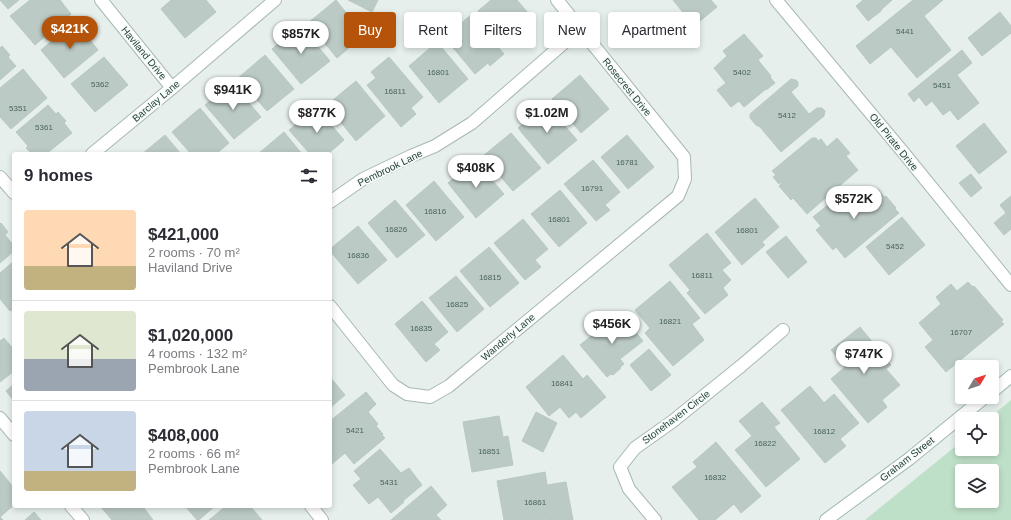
<!DOCTYPE html>
<meta charset="utf-8">
<style>
:root{--surface:#fff;--page:#f7f7f7;--text:#2b2b33;--muted:#7c7c81;--line:#e1e1e2;--accent:#b45309}
body{margin:0;font-family:Arial,sans-serif;background:var(--page);color:var(--text);height:100vh;display:flex;flex-direction:column;font-size:15px;white-space:nowrap}
*{box-sizing:border-box;margin:0}
p{font-size:13px;color:var(--muted)}
.icon{flex:none;width:22px;height:22px;fill:none;stroke:currentColor;stroke-width:2;stroke-linecap:round;stroke-linejoin:round}
.map{position:relative;flex:1;overflow:hidden}
.details{position:absolute;left:12px;top:152px;width:320px;height:356px;display:flex;flex-direction:column;background:var(--surface);border-radius:4px;box-shadow:0 2px 6px #0003}
.details>*{flex:none}
.top-card{position:absolute;left:344px;top:12px;width:380px;height:36px;display:flex;gap:8px}
.needle{width:26px;rotate:51deg}
.fabs{position:absolute;left:955px;top:360px;display:grid;gap:8px}
.fabs a{display:grid;place-items:center;width:44px;height:44px;border-radius:4px;background:var(--surface);box-shadow:0 2px 6px #0003;font-size:20px}
.price{position:absolute;translate:-50% -34px;padding:0 9px;border-radius:14px;background:#fff;color:#222;font-size:13px;line-height:26px;filter:drop-shadow(0 1px 2px #0008)}
.price::after{content:'';position:absolute;left:50%;top:24px;width:12px;height:9px;margin-left:-6px;background:inherit;clip-path:polygon(0 0,100% 0,50% 100%)}
.price.on{background:var(--accent);color:#fff}
ul{padding:0;list-style:none}
li{display:flex;align-items:center;gap:12px;height:100px;padding:0 12px}
li+li{border-top:1px solid var(--line)}
li span{display:grid;place-items:center;flex:none;width:112px;height:80px;border-radius:4px;color:#555}
li>.icon{margin-inline-start:auto}
span .icon{width:48px;height:48px;fill:#fffc;stroke-width:1}
li b{font-size:17px}
h2{display:flex;justify-content:space-between;align-items:center;height:48px;padding:0 12px;font-size:17px}
.tag{padding:0 14px;border-radius:4px;background:var(--surface);box-shadow:0 2px 6px #0003;font-size:14px;line-height:36px}
.tag.on{background:var(--accent);color:#fff}
.map>svg:first-child{display:block}
</style>
<div class="map">
<svg width="1011" height="520" viewBox="0 0 1011 520">
<rect width="100%" height="100%" fill="#e6efeb"/>
<path fill="#bfe0c8" fill-rule="evenodd" d="M 1011,400 L 1011,520 L 865,520 L 962,441 L 962,449 L 992,449 L 992,419 L 988,419 ZM 962,471 L 992,471 L 992,501 L 962,501 Z"/>
<g fill="#bbcac4" stroke="#b8c9c2">
<polygon points="0,0 19,0 8,9"/>
<polygon points="30,0 60,0 71,14 35,45 10,16"/>
<polygon points="171,0 206,0 216,12 185,38 161,9"/>
<polygon points="336,0 364,35 337,58 308,23"/>
<polygon points="348,0 378,0 372,12"/>
<polygon points="491,0 517,0 534,20 506,44 478,11"/>
<polygon points="673,0 711,0 717,7 694,26"/>
<polygon points="863,0 892,0 881,10 881,11 868,21 856,6"/>
<polygon points="913,0 943,0 924,16 951,50 917,78 891,47 870,64 856,46"/>
<polygon points="1000,12 1011,26 1011,33 982,56 968,38"/>
<polygon points="471,15 504,54 490,66 488,63 475,74 444,37"/>
<polygon points="75,21 98,50 64,78 41,50"/>
<polygon points="300,25 330,61 301,84 272,49"/>
<polygon points="744,34 763,56 758,60 771,76 770,77 775,83 766,90 766,89 744,107 739,101 731,107 717,90 726,83 714,68 727,56 723,51"/>
<polygon points="437,42 468,79 439,103 409,66"/>
<polygon points="2,46 10,55 8,57 16,66 0,80 0,48"/>
<polygon points="962,50 972,63 957,75 979,103 958,120 950,110 943,115 932,101 926,106 919,97 914,102 908,94"/>
<polygon points="265,55 294,89 267,111 238,78"/>
<polygon points="104,57 128,85 95,112 71,84"/>
<polygon points="389,57 423,97 411,108 416,114 401,127 367,85 376,78 371,72"/>
<polygon points="23,69 47,98 11,129 0,117 0,88"/>
<polygon points="580,75 609,109 581,133 552,99"/>
<polygon points="791,79 796,80 798,82 798,86 791,92 809,114 817,108 822,108 825,111 824,116 781,152 760,127 756,125 750,118 750,114"/>
<polygon points="356,81 385,116 356,141 327,105"/>
<polygon points="232,83 261,117 234,139 205,105"/>
<polygon points="546,104 577,140 548,164 518,128"/>
<polygon points="48,105 56,114 58,112 66,121 64,123 72,133 46,154 32,154 26,148 28,146 16,132"/>
<polygon points="316,107 344,140 328,154 310,154 289,130"/>
<polygon points="200,108 229,143 216,154 191,154 172,132"/>
<polygon points="984,123 1007,152 979,174 956,146"/>
<polygon points="284,132 302,154 258,154"/>
<polygon points="511,133 541,168 513,191 483,156"/>
<polygon points="165,135 181,154 142,154"/>
<polygon points="627,135 654,167 628,189 601,157"/>
<polygon points="812,138 816,138 818,141 821,139 827,147 837,138 850,153 846,156 858,170 807,214 793,198 791,200 779,186 782,183 781,182 779,184 773,177 776,175 772,171"/>
<polygon points="475,160 504,194 476,218 448,183"/>
<polygon points="593,160 620,192 605,205 610,210 596,221 564,184"/>
<polygon points="971,174 982,188 971,197 959,183"/>
<polygon points="434,181 464,217 436,241 406,205"/>
<polygon points="848,189 854,197 861,192 867,199 878,189 884,197 886,196 896,208 895,209 899,213 845,258 836,247 833,250 816,230 821,226 813,217"/>
<polygon points="560,190 587,223 559,247 531,214"/>
<polygon points="1011,196 1011,229 1004,235 994,223 1006,213 1000,205"/>
<polygon points="755,198 779,227 762,242 765,245 742,265 715,232"/>
<polygon points="395,200 425,235 397,258 368,223"/>
<polygon points="902,217 925,245 889,275 866,247"/>
<polygon points="523,219 548,249 535,260 541,267 525,280 494,243"/>
<polygon points="1,223 8,232 5,235 14,246 14,251 0,263 0,224"/>
<polygon points="358,226 387,260 358,284 330,251 330,249"/>
<polygon points="707,233 731,263 722,270 731,280 723,288 728,295 705,314 687,293 690,290 669,265"/>
<polygon points="786,236 807,262 788,278 766,252"/>
<polygon points="489,247 519,283 490,307 460,271"/>
<polygon points="14,261 14,308 10,311 0,299 0,273"/>
<polygon points="456,276 484,309 457,332 429,298"/>
<polygon points="670,281 700,318 692,324 704,340 673,366 645,333 650,328 635,310"/>
<polygon points="968,282 973,287 974,286 1003,320 1001,322 1004,324 946,372 925,347 933,340 919,323 941,304 936,297 951,284 957,291"/>
<polygon points="422,301 448,332 434,344 440,350 426,362 395,324"/>
<polygon points="620,313 643,341 620,359 624,364 620,367 621,368 613,375 611,374 607,377 580,345"/>
<polygon points="860,327 891,365 886,369 900,385 882,400 887,407 868,423 831,379 845,367 831,350"/>
<polygon points="4,338 14,350 14,371 0,382 0,341"/>
<polygon points="649,349 671,375 651,391 630,365"/>
<polygon points="563,355 583,379 587,375 606,397 581,418 576,412 569,418 560,407 549,416 526,387"/>
<polygon points="330,377 345,395 330,408"/>
<polygon points="14,384 14,401 6,391"/>
<polygon points="810,386 824,403 834,394 859,423 840,439 846,446 825,463 781,410"/>
<polygon points="366,392 376,404 368,412 378,424 376,426 383,434 382,435 385,438 354,464 345,453 332,464 330,461 330,421"/>
<polygon points="762,402 780,423 774,427 800,459 766,487 735,450 752,436 739,421"/>
<polygon points="536,412 557,423 543,452 522,441"/>
<polygon points="499,416 503,437 508,436 513,465 472,472 463,422"/>
<polygon points="716,442 761,496 741,513 734,504 715,520 699,520 672,487 697,467 693,462"/>
<polygon points="380,449 401,473 409,468 422,485 403,501 404,502 391,513 378,497 369,504 353,485 361,479 354,471"/>
<polygon points="0,471 14,488 14,505 0,517 3,520 0,520"/>
<polygon points="545,472 547,485 566,482 573,520 546,520 545,519 537,520 504,520 497,481"/>
<polygon points="431,486 447,505 436,515 441,520 391,520"/>
<polygon points="100,506 142,506 144,508 129,520 112,520"/>
<polygon points="185,506 215,506 199,520 197,520"/>
<polygon points="226,506 250,506 262,520 209,520"/>
<polygon points="144,508 153,520 129,520"/>
<polygon points="34,512 41,520 25,520"/>
</g>
<g fill="none" stroke-linecap="round" stroke-linejoin="round">
<defs>
<g id="street">
<polyline points="101,0 172,88"/>
<polyline points="776,0 903,152 1011,285"/>
<polyline points="92,154 172,88 275,0"/>
<polyline points="0,177 14,193"/>
<polyline points="330,202 363,179 411,156 435,146 472,123 580,29"/>
<polyline points="330,306 393,385 407,394 430,397 449,386 678,196 685,179 684,157 557,0"/>
<polyline points="0,418 14,435"/>
<polyline points="71,506 83,520"/>
<polyline points="311,506 322,520"/>
<polyline points="655,520 629,489 620,467 635,448 673,421 741,366 783,330"/>
</g>
<g id="secondary">
<polyline points="992,392 1011,376"/>
<polyline points="826,520 909,459 985,397"/>
</g>
</defs>
<use href="#street" stroke="#a8b8b2" stroke-width="14"/>
<use href="#secondary" stroke="#a4bbb3" stroke-width="14"/>
<use href="#street" stroke="#fff" stroke-width="12"/>
<use href="#secondary" stroke="#fff" stroke-width="12"/>
</g>
<g text-anchor="middle" dominant-baseline="central" stroke-width="3.5" stroke-linejoin="round" paint-order="stroke">
<g font-size="8" fill="#4a645c">
<text x="905" y="31">5441</text>
<text x="438" y="72">16801</text>
<text x="742" y="72">5402</text>
<text x="100" y="84">5362</text>
<text x="942" y="85">5451</text>
<text x="395" y="91">16811</text>
<text x="18" y="108">5351</text>
<text x="787" y="115">5412</text>
<text x="44" y="127">5361</text>
<text x="627" y="162">16781</text>
<text x="592" y="188">16791</text>
<text x="435" y="211">16816</text>
<text x="559" y="219">16801</text>
<text x="396" y="229">16826</text>
<text x="747" y="230">16801</text>
<text x="895" y="246">5452</text>
<text x="358" y="255">16836</text>
<text x="702" y="275">16811</text>
<text x="490" y="277">16815</text>
<text x="457" y="304">16825</text>
<text x="670" y="321">16821</text>
<text x="421" y="328">16835</text>
<text x="961" y="332">16707</text>
<text x="562" y="383">16841</text>
<text x="355" y="430">5421</text>
<text x="824" y="431">16812</text>
<text x="765" y="443">16822</text>
<text x="489" y="451">16851</text>
<text x="715" y="477">16832</text>
<text x="389" y="482">5431</text>
<text x="535" y="502">16861</text>
</g>
<g font-size="10" fill="#24423a" stroke="#f7fbf9">
<text transform="translate(144 53) rotate(51)">Haviland Drive</text>
<text transform="translate(627 87) rotate(51)">Rosecrest Drive</text>
<text transform="translate(156 101) rotate(-40)">Barclay Lane</text>
<text transform="translate(894 142) rotate(51)">Old Pirate Drive</text>
<text transform="translate(390 168) rotate(-26)">Pembrook Lane</text>
<text transform="translate(508 337) rotate(-40)">Wanderly Lane</text>
<text transform="translate(676 417) rotate(-37)">Stonehaven Circle</text>
<text transform="translate(907 459) rotate(-38)">Graham Street</text>
</g>
</g>
</svg>
<div class="fabs">
<a><svg class="needle" viewBox="-14 -14 28 28"><path d="M0-13l5 13h-10z" fill="#e53935"/><path d="M0 13l5-13h-10z" fill="#7c7c81"/></svg></a>
<a><svg class="icon" aria-label="locate" viewBox="0 0 24 24"><circle cx="12" cy="12" r="6"/><path d="M12 2v4M12 18v4M2 12h4M18 12h4"/></svg></a>
<a><svg class="icon" aria-label="layers" viewBox="0 0 24 24"><path d="M12 4l9 5-9 5-9-5zM3 14l9 5 9-5"/></svg></a>
</div>
<b class="price on" style="left:70px;top:50px">$421K</b>
<b class="price" style="left:301px;top:55px">$857K</b>
<b class="price" style="left:233px;top:111px">$941K</b>
<b class="price" style="left:317px;top:134px">$877K</b>
<b class="price" style="left:547px;top:134px">$1.02M</b>
<b class="price" style="left:476px;top:189px">$408K</b>
<b class="price" style="left:854px;top:220px">$572K</b>
<b class="price" style="left:612px;top:345px">$456K</b>
<b class="price" style="left:864px;top:375px">$747K</b>
<div class="top-card">
<a class="tag on">Buy</a>
<a class="tag">Rent</a>
<a class="tag">Filters</a>
<a class="tag">New</a>
<a class="tag">Apartment</a>
</div>
<section class="details">
<h2>9 homes<svg class="icon" aria-label="filters" viewBox="0 0 24 24"><path d="M4 7h16M4 17h16"/><circle cx="9" cy="7" r="2"/><circle cx="15" cy="17" r="2"/></svg></h2>
<ul>
<li><span style="background:linear-gradient(#ffd9b3 70%,#c2b280 0)"><svg class="icon" aria-label="home" viewBox="0 0 24 24"><path d="M3 11l9-7 9 7M6 9v11h12V9"/></svg></span><div><b>$421,000</b><p>2 rooms · 70 m²</p><p>Haviland Drive</p></div></li>
<li><span style="background:linear-gradient(#dfe7d0 60%,#9aa5b1 0)"><svg class="icon" aria-label="home" viewBox="0 0 24 24"><path d="M3 11l9-7 9 7M6 9v11h12V9"/></svg></span><div><b>$1,020,000</b><p>4 rooms · 132 m²</p><p>Pembrook Lane</p></div></li>
<li><span style="background:linear-gradient(#c9d6e8 75%,#c2b280 0)"><svg class="icon" aria-label="home" viewBox="0 0 24 24"><path d="M3 11l9-7 9 7M6 9v11h12V9"/></svg></span><div><b>$408,000</b><p>2 rooms · 66 m²</p><p>Pembrook Lane</p></div></li>
</ul>
</section>
</div>
